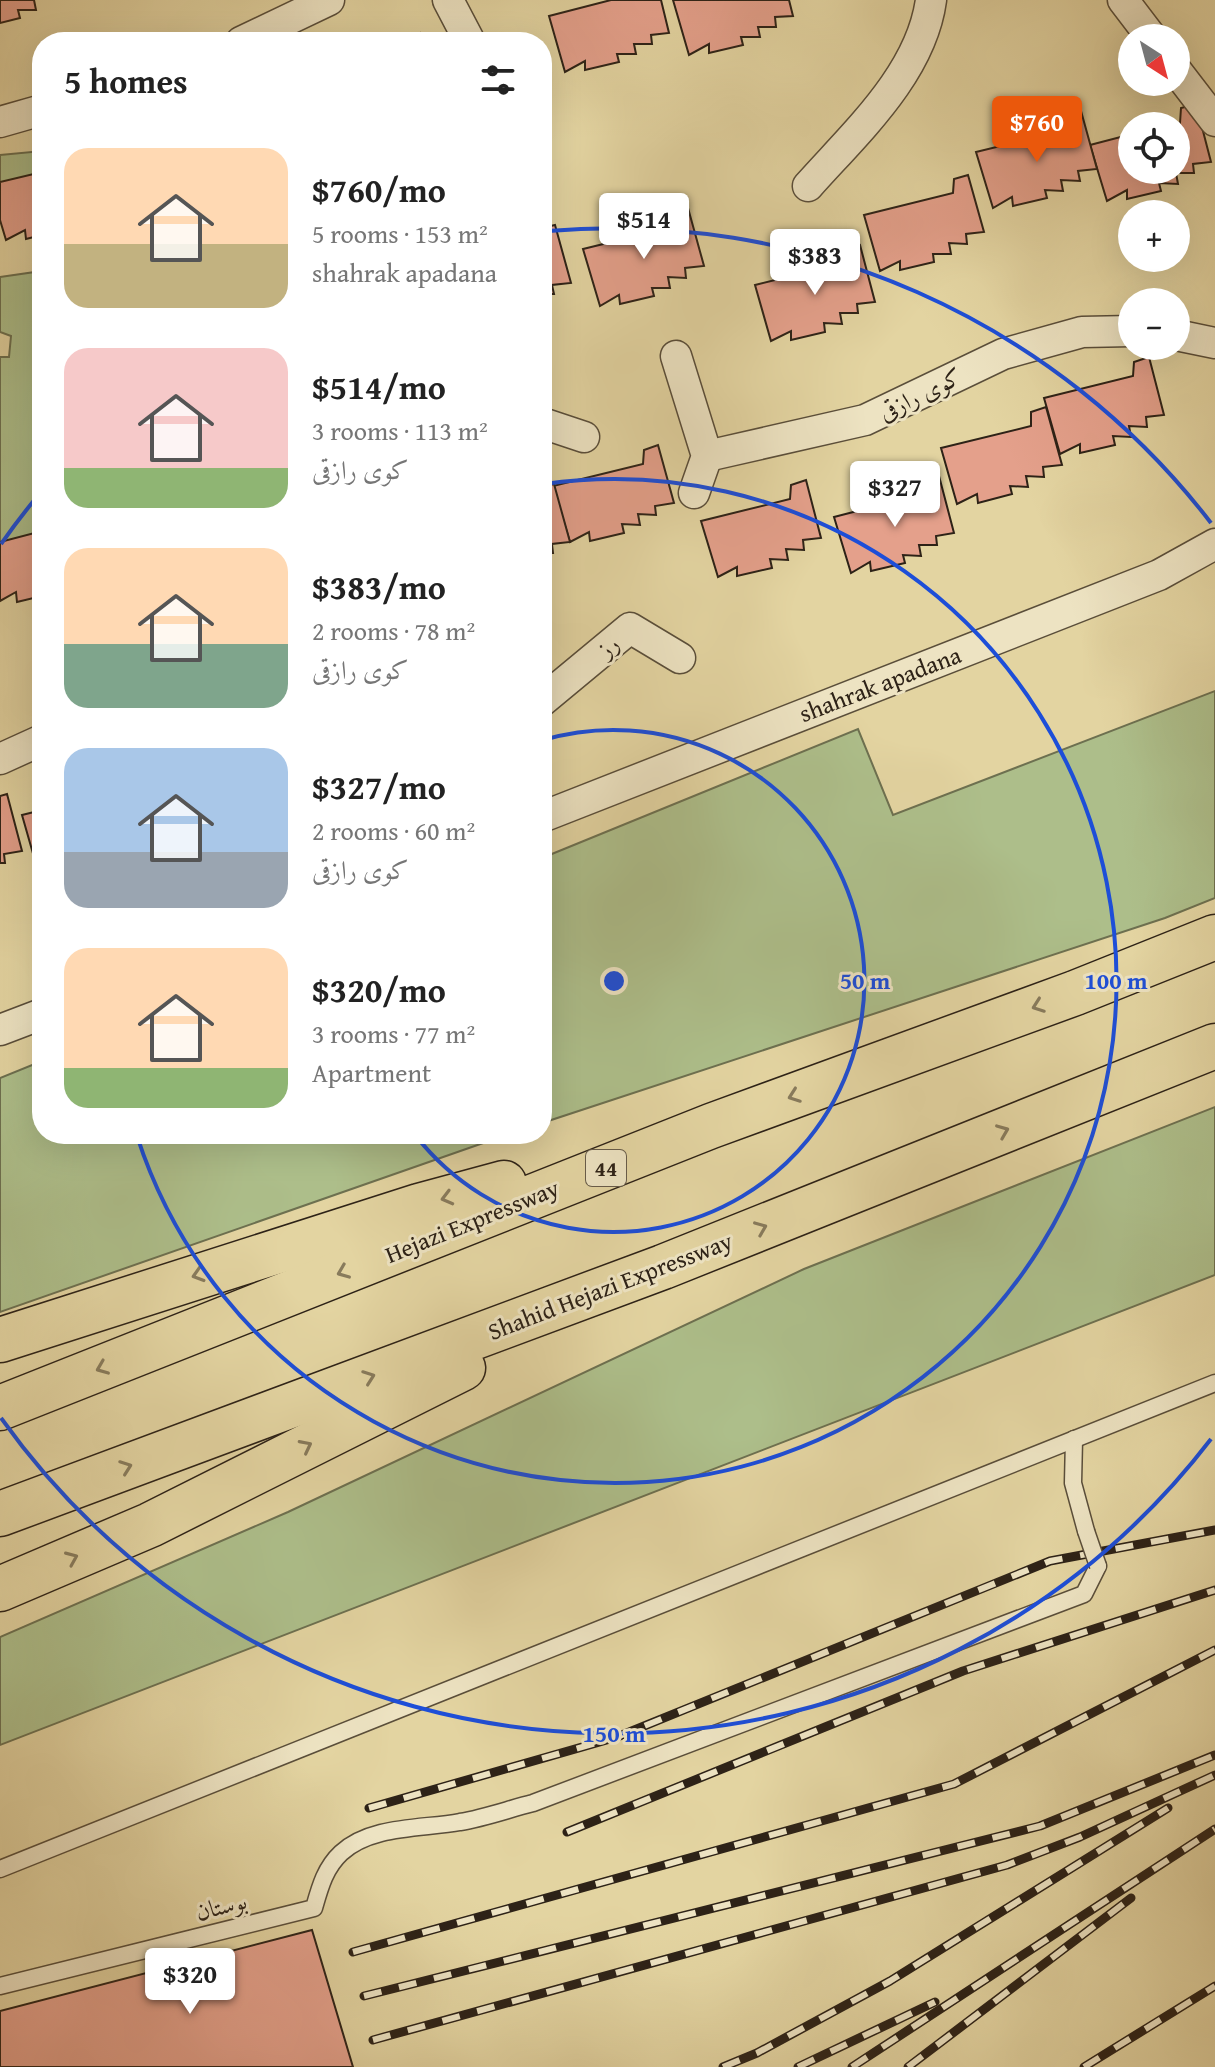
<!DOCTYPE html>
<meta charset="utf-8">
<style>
:root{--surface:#fff;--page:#f2f2f2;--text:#222;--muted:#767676;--accent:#ea580c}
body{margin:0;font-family:"Gentium Book Plus",Amiri,serif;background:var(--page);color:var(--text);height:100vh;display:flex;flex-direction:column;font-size:30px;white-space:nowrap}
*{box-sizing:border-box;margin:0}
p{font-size:26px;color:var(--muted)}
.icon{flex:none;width:44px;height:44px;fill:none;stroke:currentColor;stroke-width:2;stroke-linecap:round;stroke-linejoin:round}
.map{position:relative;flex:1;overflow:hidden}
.drawer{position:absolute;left:32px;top:32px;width:520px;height:1112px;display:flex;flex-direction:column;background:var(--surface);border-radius:32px;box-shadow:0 8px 32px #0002}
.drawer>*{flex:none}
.needle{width:52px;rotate:144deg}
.fabs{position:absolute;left:1118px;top:24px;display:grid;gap:16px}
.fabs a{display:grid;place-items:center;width:72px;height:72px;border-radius:50%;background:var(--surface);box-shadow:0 8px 32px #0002;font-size:40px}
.price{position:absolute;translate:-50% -68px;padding:0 18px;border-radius:8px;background:#fff;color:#222;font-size:26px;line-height:52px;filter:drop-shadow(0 2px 4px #0008)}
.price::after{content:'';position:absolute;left:50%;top:48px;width:24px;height:18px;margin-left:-12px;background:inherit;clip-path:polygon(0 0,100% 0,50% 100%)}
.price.on{background:var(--accent);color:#fff}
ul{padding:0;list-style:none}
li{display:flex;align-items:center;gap:24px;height:200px;padding:0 32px}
li span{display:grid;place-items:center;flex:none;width:224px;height:160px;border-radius:24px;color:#555}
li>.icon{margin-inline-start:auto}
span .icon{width:96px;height:96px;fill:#fffc;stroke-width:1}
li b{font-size:34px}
h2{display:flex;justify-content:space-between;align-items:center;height:96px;padding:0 32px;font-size:34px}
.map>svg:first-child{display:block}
</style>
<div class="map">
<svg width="1215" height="2067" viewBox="0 0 1215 2067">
<rect width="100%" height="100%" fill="#e3d4a1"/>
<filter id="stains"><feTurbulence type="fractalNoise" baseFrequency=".0025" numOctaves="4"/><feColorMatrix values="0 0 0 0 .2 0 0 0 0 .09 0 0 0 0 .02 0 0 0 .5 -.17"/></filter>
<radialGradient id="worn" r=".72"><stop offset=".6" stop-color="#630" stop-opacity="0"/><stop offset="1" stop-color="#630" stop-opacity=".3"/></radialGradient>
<g fill="#adbe8a" stroke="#6d7050" stroke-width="2">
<polygon points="42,151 42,187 0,197 0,155"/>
<polygon points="42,271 42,553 0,569 0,357 9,357 11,336 0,332 0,277"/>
<polygon points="1215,691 1215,898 1165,918 542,1123 542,858 858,729 893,815"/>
<polygon points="42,1061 42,1134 509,1134 0,1312 0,1078"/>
<polygon points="1215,1107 1215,1275 0,1745 0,1637 288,1512 804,1269"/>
</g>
<g fill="#e4a08b" stroke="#2d2217" stroke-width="2">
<polygon points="0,0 34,0 36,10 18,10 20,18 0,23"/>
<polygon points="611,0 661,0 669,33 651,35 652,44 634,44 636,54 617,54 619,62 585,70 585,61 565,72 549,16"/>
<polygon points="673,0 789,0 793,16 775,17 776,27 758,27 760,37 741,37 743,45 709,53 709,44 689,55"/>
<polygon points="420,33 422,42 405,42 405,37"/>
<polygon points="1196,104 1211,162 1193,164 1194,173 1176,173 1178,184 1159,183 1161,191 1127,199 1127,190 1107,201 1090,145 1132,134 1132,170 1176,170 1176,126 1166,126 1180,123 1181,108"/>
<polygon points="1081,111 1097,169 1078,171 1080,181 1061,180 1063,191 1045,190 1047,198 1013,206 1012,197 993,208 976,152 1066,130 1067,116"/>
<polygon points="42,172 42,235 26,239 25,230 6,240 0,220 0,182"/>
<polygon points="968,175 984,232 966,234 967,244 949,243 951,254 933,254 934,262 900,270 900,261 880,271 864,215 953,193 954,179"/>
<polygon points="688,208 704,266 685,268 686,278 668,277 670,288 652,288 654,296 620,304 619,295 600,306 583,249 673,227 673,213"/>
<polygon points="555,225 571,283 552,285 554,294 542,294 542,228"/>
<polygon points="860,245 875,302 857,304 858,313 840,313 842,324 824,323 825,332 791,340 791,331 771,341 755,285 844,263 845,248"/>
<polygon points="1149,357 1164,415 1146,417 1147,427 1129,426 1131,437 1113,436 1115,445 1080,453 1080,444 1060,454 1044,398 1133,376 1134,362"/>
<polygon points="1046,407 1062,465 1043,467 1044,477 1026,476 1028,487 1010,486 1012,494 978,503 977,494 957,504 941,448 1031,426 1031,412"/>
<polygon points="658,445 674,503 655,506 656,515 638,514 640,525 622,524 624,533 590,541 589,532 570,542 553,486 643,464 644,450"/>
<polygon points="939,476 954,533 936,536 937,545 919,545 921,556 903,555 905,563 871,571 870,562 851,573 834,517 923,494 924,480"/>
<polygon points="806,480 821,538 803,540 804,550 786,549 788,560 770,559 772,568 737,576 737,567 718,577 701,521 790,499 791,485"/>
<polygon points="554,484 570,542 552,544 553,553 542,553 542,487"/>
<polygon points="42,531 42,596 17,602 16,592 0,601 0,542"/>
<polygon points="7,794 22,851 4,854 5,863 0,863 0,796"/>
<polygon points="42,810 42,869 38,871 22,815"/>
<polygon points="312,1930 353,2067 0,2067 0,2011"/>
</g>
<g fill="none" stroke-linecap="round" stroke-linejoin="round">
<defs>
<g id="service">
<polyline points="1074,1439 1073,1483 1086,1531"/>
<polyline points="0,1869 1215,1383"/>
<path d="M 0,1986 L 314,1908 C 320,1887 325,1868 341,1853 C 371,1825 423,1829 460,1822 C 485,1818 509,1809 533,1803 L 1084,1594 L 1098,1566"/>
</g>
<g id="minor">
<polyline points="448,0 470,42"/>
<polyline points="1123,0 1152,38"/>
<polyline points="241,42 329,0"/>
<polyline points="1176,70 1215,121"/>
<polyline points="0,122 42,110"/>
<path d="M 808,186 C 855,133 921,74 931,0"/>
<polyline points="1176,335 1215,343"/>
<polyline points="676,356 707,456 694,493"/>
<polyline points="542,423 584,437"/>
<polyline points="707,456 865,420 1003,354 1082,332 1132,331"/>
<polyline points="542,701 630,628 680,658"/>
<polyline points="0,759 42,740"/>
<polyline points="542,817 1159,575 1215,544"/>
<polyline points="0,1030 42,1014"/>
</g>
<g id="trunk">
<polyline points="0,1340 419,1206 504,1183"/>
<polyline points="0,1408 711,1126 1075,993 1215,937"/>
<polyline points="0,1514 663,1267 1215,1046"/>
<polyline points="0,1589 150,1525 463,1368"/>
</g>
</defs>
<use href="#service" stroke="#5a4e3a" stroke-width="19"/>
<use href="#minor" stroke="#5a4e3a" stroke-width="33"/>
<use href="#trunk" stroke="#2d2217" stroke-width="47"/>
<use href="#service" stroke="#ede3c2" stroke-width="16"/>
<use href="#minor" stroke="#ede3c2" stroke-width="30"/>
<use href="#trunk" stroke="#e3d4a1" stroke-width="44"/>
<defs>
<g id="rail">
<polyline points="369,1808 617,1737 1050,1561 1215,1530"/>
<polyline points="567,1832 963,1671 1215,1590"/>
<polyline points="353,1952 954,1784 1215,1650"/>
<polyline points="364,1996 1040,1826 1215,1755"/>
<polyline points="373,2040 1007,1865 1080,1837 1215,1775"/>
<polyline points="723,2067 757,2053 890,1981 1168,1808"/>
<polyline points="798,2067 935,2002"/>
<polyline points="852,2067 1215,1829"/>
<polyline points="908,2067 1131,1898"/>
<polyline points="1084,2067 1215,1986"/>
</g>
</defs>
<use href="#rail" stroke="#2d2217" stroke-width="9"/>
<use href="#rail" stroke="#ede3c2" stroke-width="6" stroke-dasharray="18" stroke-linecap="butt"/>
<defs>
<polyline id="service-bridge" points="1086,1531 1098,1566"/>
</defs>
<use href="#service-bridge" stroke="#5a4e3a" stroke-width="19" stroke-linecap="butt"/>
<use href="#service-bridge" stroke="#ede3c2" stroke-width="16"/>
</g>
<defs><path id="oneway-chevron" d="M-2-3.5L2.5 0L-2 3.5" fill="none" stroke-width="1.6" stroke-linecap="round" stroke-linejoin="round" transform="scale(2)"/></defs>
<g stroke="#887b5c">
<use href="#oneway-chevron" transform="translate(1038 1006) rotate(160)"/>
<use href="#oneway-chevron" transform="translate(794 1096) rotate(160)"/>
<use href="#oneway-chevron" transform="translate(1003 1131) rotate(-22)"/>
<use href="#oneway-chevron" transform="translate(447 1198) rotate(165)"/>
<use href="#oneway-chevron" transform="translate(761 1228) rotate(-22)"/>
<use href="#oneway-chevron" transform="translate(343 1272) rotate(158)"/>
<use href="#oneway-chevron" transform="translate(198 1275) rotate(163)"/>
<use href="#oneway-chevron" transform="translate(102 1368) rotate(158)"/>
<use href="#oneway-chevron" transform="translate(369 1377) rotate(-20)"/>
<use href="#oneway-chevron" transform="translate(306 1446) rotate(-27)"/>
<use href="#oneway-chevron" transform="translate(126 1467) rotate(-20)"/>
<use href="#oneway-chevron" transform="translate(72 1558) rotate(-23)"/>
</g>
<g fill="none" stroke="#1d4ed8" stroke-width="4">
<path d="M543 740A251 251 0 1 1 416 1136"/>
<path d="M544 484A502 502 0 1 1 137 1136"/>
<path d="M1211 1439A753 753 0 0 1 1 1418M1 544A753 753 0 0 1 41 492M548 231A753 753 0 0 1 1211 523"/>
</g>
<g text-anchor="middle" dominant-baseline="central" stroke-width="6" stroke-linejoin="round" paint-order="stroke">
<rect fill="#ede3c2" stroke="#675c4a" stroke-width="2" x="586" y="1150" width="40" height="36" rx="6"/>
<g font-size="22" font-weight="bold" fill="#2d2217">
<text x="606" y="1168">44</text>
</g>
<g font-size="24" fill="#2d2217" stroke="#ede3c2">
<text transform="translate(920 394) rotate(-26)">کوی رازقی</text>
<text transform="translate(608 646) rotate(-40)">رز</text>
<text transform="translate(880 684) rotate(-21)">shahrak apadana</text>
<text transform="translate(472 1221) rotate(-22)">Hejazi Expressway</text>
<text transform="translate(610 1286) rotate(-21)">Shahid Hejazi Expressway</text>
<text transform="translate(221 1906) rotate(-14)">بوستان</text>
</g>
</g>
<circle cx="614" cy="981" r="12" fill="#1d4ed8" stroke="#ede3c2" stroke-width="4"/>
<g font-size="24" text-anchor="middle" font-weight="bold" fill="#1d4ed8" stroke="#ede3c2" stroke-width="6" stroke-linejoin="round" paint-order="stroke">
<text x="865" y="989">50 m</text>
<text x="1116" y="989">100 m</text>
<text x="614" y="1742">150 m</text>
</g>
<rect width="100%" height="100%" filter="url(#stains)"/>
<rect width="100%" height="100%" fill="url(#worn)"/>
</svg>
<div class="fabs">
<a><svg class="needle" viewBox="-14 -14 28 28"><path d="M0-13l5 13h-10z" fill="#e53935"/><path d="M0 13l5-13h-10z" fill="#767676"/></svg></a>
<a><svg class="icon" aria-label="locate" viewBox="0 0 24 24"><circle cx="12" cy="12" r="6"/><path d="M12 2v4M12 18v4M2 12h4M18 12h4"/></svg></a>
<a>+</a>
<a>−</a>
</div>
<b class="price on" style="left:1037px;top:164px">$760</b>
<b class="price" style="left:644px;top:261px">$514</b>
<b class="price" style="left:815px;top:297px">$383</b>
<b class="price" style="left:895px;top:529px">$327</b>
<b class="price" style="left:190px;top:2016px">$320</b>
<section class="drawer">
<h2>5 homes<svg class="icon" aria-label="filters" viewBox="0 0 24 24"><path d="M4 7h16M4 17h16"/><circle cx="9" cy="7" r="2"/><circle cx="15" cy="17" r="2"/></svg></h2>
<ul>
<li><span style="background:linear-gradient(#ffd9b3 60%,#c2b280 0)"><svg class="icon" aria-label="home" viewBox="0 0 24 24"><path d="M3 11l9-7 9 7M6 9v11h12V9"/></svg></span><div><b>$760/mo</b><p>5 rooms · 153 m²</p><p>shahrak apadana</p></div></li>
<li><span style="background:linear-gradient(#f6c9c9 75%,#8fb573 0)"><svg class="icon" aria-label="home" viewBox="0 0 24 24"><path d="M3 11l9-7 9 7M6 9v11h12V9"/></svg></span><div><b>$514/mo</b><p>3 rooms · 113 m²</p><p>کوی رازقی</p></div></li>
<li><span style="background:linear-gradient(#ffd9b3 60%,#7fa58c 0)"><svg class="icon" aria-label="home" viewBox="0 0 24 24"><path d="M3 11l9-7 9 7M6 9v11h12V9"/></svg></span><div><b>$383/mo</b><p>2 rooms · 78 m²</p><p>کوی رازقی</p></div></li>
<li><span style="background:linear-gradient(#a9c7e8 65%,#9aa5b1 0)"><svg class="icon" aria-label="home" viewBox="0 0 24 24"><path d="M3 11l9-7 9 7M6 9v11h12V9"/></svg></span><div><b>$327/mo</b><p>2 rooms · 60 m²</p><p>کوی رازقی</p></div></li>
<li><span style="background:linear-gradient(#ffd9b3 75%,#8fb573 0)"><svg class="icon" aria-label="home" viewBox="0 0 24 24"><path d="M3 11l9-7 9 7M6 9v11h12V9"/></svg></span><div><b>$320/mo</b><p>3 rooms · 77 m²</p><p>Apartment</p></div></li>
</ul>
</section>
</div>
